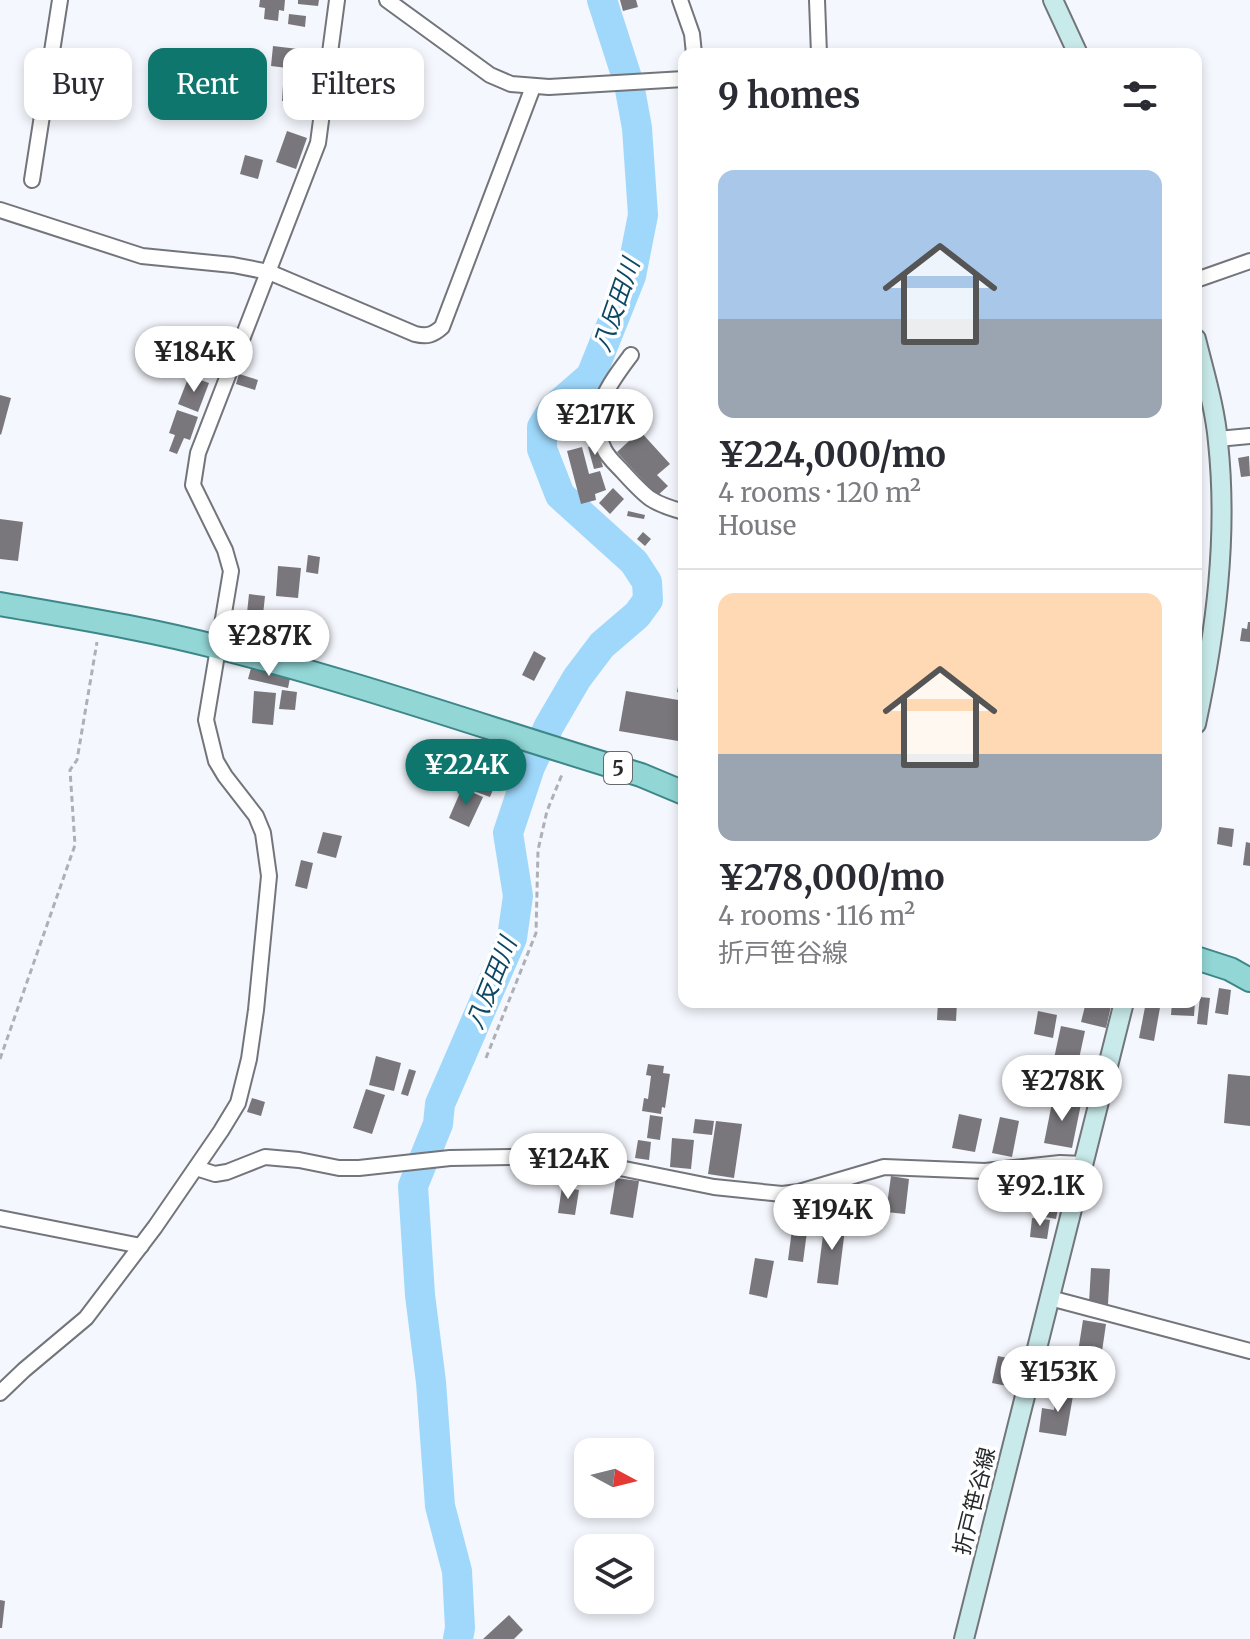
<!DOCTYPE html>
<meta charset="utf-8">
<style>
:root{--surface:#fff;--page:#f7f7f7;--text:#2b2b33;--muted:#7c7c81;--line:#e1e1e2;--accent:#0f766e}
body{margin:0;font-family:Merriweather,"Noto Sans JP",serif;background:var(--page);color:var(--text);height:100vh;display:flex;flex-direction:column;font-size:30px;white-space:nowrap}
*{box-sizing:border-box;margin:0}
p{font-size:26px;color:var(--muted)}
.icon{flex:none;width:44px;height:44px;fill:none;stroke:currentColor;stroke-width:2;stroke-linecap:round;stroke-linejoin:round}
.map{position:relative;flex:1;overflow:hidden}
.drawer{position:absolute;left:678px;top:48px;width:524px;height:960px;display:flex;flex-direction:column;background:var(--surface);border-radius:16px;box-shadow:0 4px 12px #0003}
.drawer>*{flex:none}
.hud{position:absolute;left:24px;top:48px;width:534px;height:72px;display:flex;gap:16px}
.needle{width:52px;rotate:97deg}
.controls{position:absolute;left:574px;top:1438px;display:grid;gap:16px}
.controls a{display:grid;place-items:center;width:80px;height:80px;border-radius:16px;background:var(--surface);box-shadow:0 4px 12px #0003;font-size:40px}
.price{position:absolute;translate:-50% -68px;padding:0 18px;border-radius:28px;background:#fff;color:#222;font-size:26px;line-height:52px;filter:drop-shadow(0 2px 4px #0008)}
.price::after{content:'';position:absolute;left:50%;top:48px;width:24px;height:18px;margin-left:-12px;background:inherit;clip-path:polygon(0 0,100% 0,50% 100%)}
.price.active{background:var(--accent);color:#fff}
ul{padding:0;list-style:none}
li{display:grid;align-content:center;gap:16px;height:424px;padding:0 40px}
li+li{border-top:2px solid var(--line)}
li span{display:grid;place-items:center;height:248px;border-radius:16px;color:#555}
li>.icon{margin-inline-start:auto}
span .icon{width:144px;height:144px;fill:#fffc;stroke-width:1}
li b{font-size:34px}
h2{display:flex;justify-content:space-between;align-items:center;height:96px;padding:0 40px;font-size:34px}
.tag{padding:0 28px;border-radius:16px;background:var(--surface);box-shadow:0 4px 12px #0003;font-size:28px;line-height:72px}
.tag.active{background:var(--accent);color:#fff}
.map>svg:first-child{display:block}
</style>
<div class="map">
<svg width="1250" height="1639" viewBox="0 0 1250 1639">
<rect width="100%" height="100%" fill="#f4f7fd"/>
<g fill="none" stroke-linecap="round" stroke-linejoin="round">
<polyline stroke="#9fd8fb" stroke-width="30" points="458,1639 460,1628 457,1571 440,1506 431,1382 420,1295 413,1186 438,1124 440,1104 512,938 518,896 508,833 530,767 549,726 577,678 602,645 637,615 648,600 647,582 634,562 560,495 542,449 542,427 553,409 591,376 631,276 643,215 637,128 629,84 602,0"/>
</g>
<g fill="#79777c">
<polygon points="260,0 285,0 284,11 279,10 278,21 264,19 265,8 259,7"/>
<polygon points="298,0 319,0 318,6 298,4"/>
<polygon points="620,0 636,0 638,7 623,11"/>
<polygon points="289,14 306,16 305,27 288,24"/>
<polygon points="273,46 315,51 313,71 271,66"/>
<polygon points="283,85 310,87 309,103 282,101"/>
<polygon points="287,131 307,138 296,169 276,162"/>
<polygon points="245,155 263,160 258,179 240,174"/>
<polygon points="205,338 226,344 216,377 196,371"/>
<polygon points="239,374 258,380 255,390 236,384"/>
<polygon points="189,376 209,383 198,412 178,404"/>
<polygon points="0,395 11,398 1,435 0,434"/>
<polygon points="177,410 198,417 190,440 184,438 177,454 169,451 175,435 169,433"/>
<polygon points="640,431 670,464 657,475 668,486 657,496 617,452"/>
<polygon points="596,445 603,467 594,469 588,447"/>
<polygon points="582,447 589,474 600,471 606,490 595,494 596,500 581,504 567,451"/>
<polygon points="1249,456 1250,476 1241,477 1238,458"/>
<polygon points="613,488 624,499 610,514 599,503"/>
<polygon points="628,511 645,515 644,519 627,516"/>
<polygon points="0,519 23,522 18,561 0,559"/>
<polygon points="643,532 651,539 645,546 637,539"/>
<polygon points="308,555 320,557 318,574 306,572"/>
<polygon points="278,566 301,568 298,598 276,596"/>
<polygon points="249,594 265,596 263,615 247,613"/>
<polygon points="272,612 294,617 287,647 266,642"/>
<polygon points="1248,622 1250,622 1250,642 1240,641 1242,628 1247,629"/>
<polygon points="534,651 546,658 534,681 522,675"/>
<polygon points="251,668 290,678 288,688 248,679"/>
<polygon points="680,676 684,677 684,693 677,692"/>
<polygon points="282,690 297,692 295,710 279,709"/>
<polygon points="254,691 276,693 273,725 252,723"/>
<polygon points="626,691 684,701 684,742 619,731"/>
<polygon points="479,746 506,757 490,797 463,787"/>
<polygon points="462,788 483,797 469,827 449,818"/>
<polygon points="1219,827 1234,829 1232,847 1217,844"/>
<polygon points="323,832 342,836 336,858 317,853"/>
<polygon points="1246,842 1250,843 1250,866 1243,865"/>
<polygon points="301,860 313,863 307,889 295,886"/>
<polygon points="1219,988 1231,990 1228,1015 1215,1013"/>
<polygon points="1200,997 1210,998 1207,1025 1197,1024"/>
<polygon points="938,1002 957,1002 956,1021 937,1020"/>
<polygon points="1086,1002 1112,1002 1106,1028 1081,1022"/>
<polygon points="1146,1002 1161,1002 1154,1041 1139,1038"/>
<polygon points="1172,1002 1195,1002 1194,1016 1171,1015"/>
<polygon points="1038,1011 1057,1015 1053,1038 1034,1034"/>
<polygon points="1061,1026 1085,1031 1077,1068 1053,1063"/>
<polygon points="376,1056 401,1063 394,1091 369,1085"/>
<polygon points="648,1064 664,1066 663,1073 670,1074 665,1108 662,1107 661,1114 642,1111 644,1098 648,1099 651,1076 646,1075"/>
<polygon points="409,1069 416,1071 408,1096 401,1094"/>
<polygon points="1228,1074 1250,1076 1250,1126 1224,1123"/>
<polygon points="366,1089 385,1095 372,1134 353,1128"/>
<polygon points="252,1098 265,1102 261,1116 247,1112"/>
<polygon points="1053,1098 1081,1104 1072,1148 1044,1143"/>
<polygon points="959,1114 982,1119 975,1152 952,1148"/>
<polygon points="650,1115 663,1117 660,1140 647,1138"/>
<polygon points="1000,1117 1019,1121 1012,1157 992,1153"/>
<polygon points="695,1119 714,1121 712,1135 693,1133"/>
<polygon points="716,1121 742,1124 734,1178 708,1174"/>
<polygon points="672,1138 694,1140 691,1169 670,1167"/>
<polygon points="638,1140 651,1142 649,1160 635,1158"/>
<polygon points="891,1176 909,1179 905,1214 886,1212"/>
<polygon points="616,1178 639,1181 633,1218 610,1214"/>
<polygon points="1042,1178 1063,1182 1056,1219 1035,1215"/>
<polygon points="562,1187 579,1190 575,1215 558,1213"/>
<polygon points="1032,1218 1050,1220 1047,1239 1030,1237"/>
<polygon points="825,1219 846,1221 838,1285 817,1283"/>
<polygon points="793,1222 808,1224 803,1262 788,1260"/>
<polygon points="755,1258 774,1261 767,1298 749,1294"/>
<polygon points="1091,1268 1110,1269 1108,1304 1089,1303"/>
<polygon points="1083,1320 1106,1324 1099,1372 1085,1370 1087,1354 1078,1352"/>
<polygon points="998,1356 1017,1360 1012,1387 992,1383"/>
<polygon points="1057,1387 1074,1390 1066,1436 1039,1432 1042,1408 1054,1410"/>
<polygon points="0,1600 5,1601 2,1628 0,1628"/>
<polygon points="509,1615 523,1630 514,1639 483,1639"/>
</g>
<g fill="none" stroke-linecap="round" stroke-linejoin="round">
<defs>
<g id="minor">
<polyline points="387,0 490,75 511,84 549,87 684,79"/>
<polyline points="680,0 692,34 694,54"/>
<polyline points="817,0 819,54"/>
<polyline points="32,180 60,0"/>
<path d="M 0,210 L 142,256 L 233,265 L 269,272 L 415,334 C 427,337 433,335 442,327 L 533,87"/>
<polyline points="1196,280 1250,261"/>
<path d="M 631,355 C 610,383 586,413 604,449 C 608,458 618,466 624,473 C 647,498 651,503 684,512"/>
<polyline points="1218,439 1250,436"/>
<polyline points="196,1168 215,1174 227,1172 265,1157 299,1160 339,1168 359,1168 450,1158 515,1157 590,1162 714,1187 782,1194 799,1192 884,1167 985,1171 1060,1163 1083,1164"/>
<polyline points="0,1218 141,1246"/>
<polyline points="1050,1298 1250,1351"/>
<polyline points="0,1393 24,1370 86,1318 155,1227 221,1131 238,1103 249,1059 256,1010 269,876 263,833 256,816 225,776 216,761 206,720 231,571 225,550 193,485 198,453 318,143 337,0"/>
</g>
<g id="secondary">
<polyline points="1053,0 1078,54"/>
<path d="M 1196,339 C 1204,372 1215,407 1218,442 C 1228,536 1216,631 1196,724"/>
<polyline points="964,1639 1124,1002"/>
</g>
<g id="primary">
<path d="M 0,604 C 74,617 149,629 221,648 C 363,684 501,733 641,775 L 684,793"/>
<polyline points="1196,958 1230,969 1250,980"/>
</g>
</defs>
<use href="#minor" stroke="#72757a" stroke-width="18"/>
<use href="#secondary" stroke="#72757a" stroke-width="22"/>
<use href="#primary" stroke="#3e8788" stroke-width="26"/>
<g stroke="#aeb0b5" stroke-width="3" stroke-dasharray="6 4" stroke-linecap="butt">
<polyline points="486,1058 536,933 538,850 547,811 563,772"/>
<polyline points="0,1059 75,845 70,770 77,760 97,642"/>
</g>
<use href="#minor" stroke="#fff" stroke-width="14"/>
<use href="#secondary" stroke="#c9eaea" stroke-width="18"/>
<use href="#primary" stroke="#92d6d6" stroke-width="22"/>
</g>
<g text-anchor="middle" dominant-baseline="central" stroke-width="7" stroke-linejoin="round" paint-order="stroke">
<rect fill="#fff" stroke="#68696b" stroke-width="2" x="604" y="752" width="28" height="32" rx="6"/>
<g font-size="20" font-weight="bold" fill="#27292b">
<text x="618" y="768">5</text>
</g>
<g font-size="22" fill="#27292b" stroke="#fff">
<text transform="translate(974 1501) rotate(-76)">折戸笹谷線</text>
</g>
<g font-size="24" font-style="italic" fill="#0c4764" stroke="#fff">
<text transform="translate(616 305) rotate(-71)">八反田川</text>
<text transform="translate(491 983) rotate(-68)">八反田川</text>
</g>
</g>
</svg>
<div class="controls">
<a><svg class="needle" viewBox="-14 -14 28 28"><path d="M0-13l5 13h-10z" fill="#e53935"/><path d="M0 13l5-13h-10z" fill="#7c7c81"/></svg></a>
<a><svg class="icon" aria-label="layers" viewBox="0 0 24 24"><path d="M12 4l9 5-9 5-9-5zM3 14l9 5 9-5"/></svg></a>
</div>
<b class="price" style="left:194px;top:394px">¥184K</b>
<b class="price" style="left:595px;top:457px">¥217K</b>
<b class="price" style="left:269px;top:678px">¥287K</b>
<b class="price active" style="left:466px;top:807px">¥224K</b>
<b class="price" style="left:1062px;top:1123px">¥278K</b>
<b class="price" style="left:568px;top:1201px">¥124K</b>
<b class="price" style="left:1040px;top:1228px">¥92.1K</b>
<b class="price" style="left:832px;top:1252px">¥194K</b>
<b class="price" style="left:1058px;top:1414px">¥153K</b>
<div class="hud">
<a class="tag">Buy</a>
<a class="tag active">Rent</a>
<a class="tag">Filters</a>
</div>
<section class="drawer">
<h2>9 homes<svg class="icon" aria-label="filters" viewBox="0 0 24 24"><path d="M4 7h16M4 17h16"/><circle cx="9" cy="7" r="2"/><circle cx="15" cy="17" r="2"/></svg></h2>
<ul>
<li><span style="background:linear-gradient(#a9c7e8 60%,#9aa5b1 0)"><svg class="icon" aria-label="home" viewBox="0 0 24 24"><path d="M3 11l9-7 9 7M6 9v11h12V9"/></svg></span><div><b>¥224,000/mo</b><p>4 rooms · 120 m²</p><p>House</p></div></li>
<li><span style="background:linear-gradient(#ffd9b3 65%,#9aa5b1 0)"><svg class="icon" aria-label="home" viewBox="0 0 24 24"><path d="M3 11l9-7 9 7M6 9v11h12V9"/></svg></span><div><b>¥278,000/mo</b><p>4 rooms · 116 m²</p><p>折戸笹谷線</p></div></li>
</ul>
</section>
</div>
